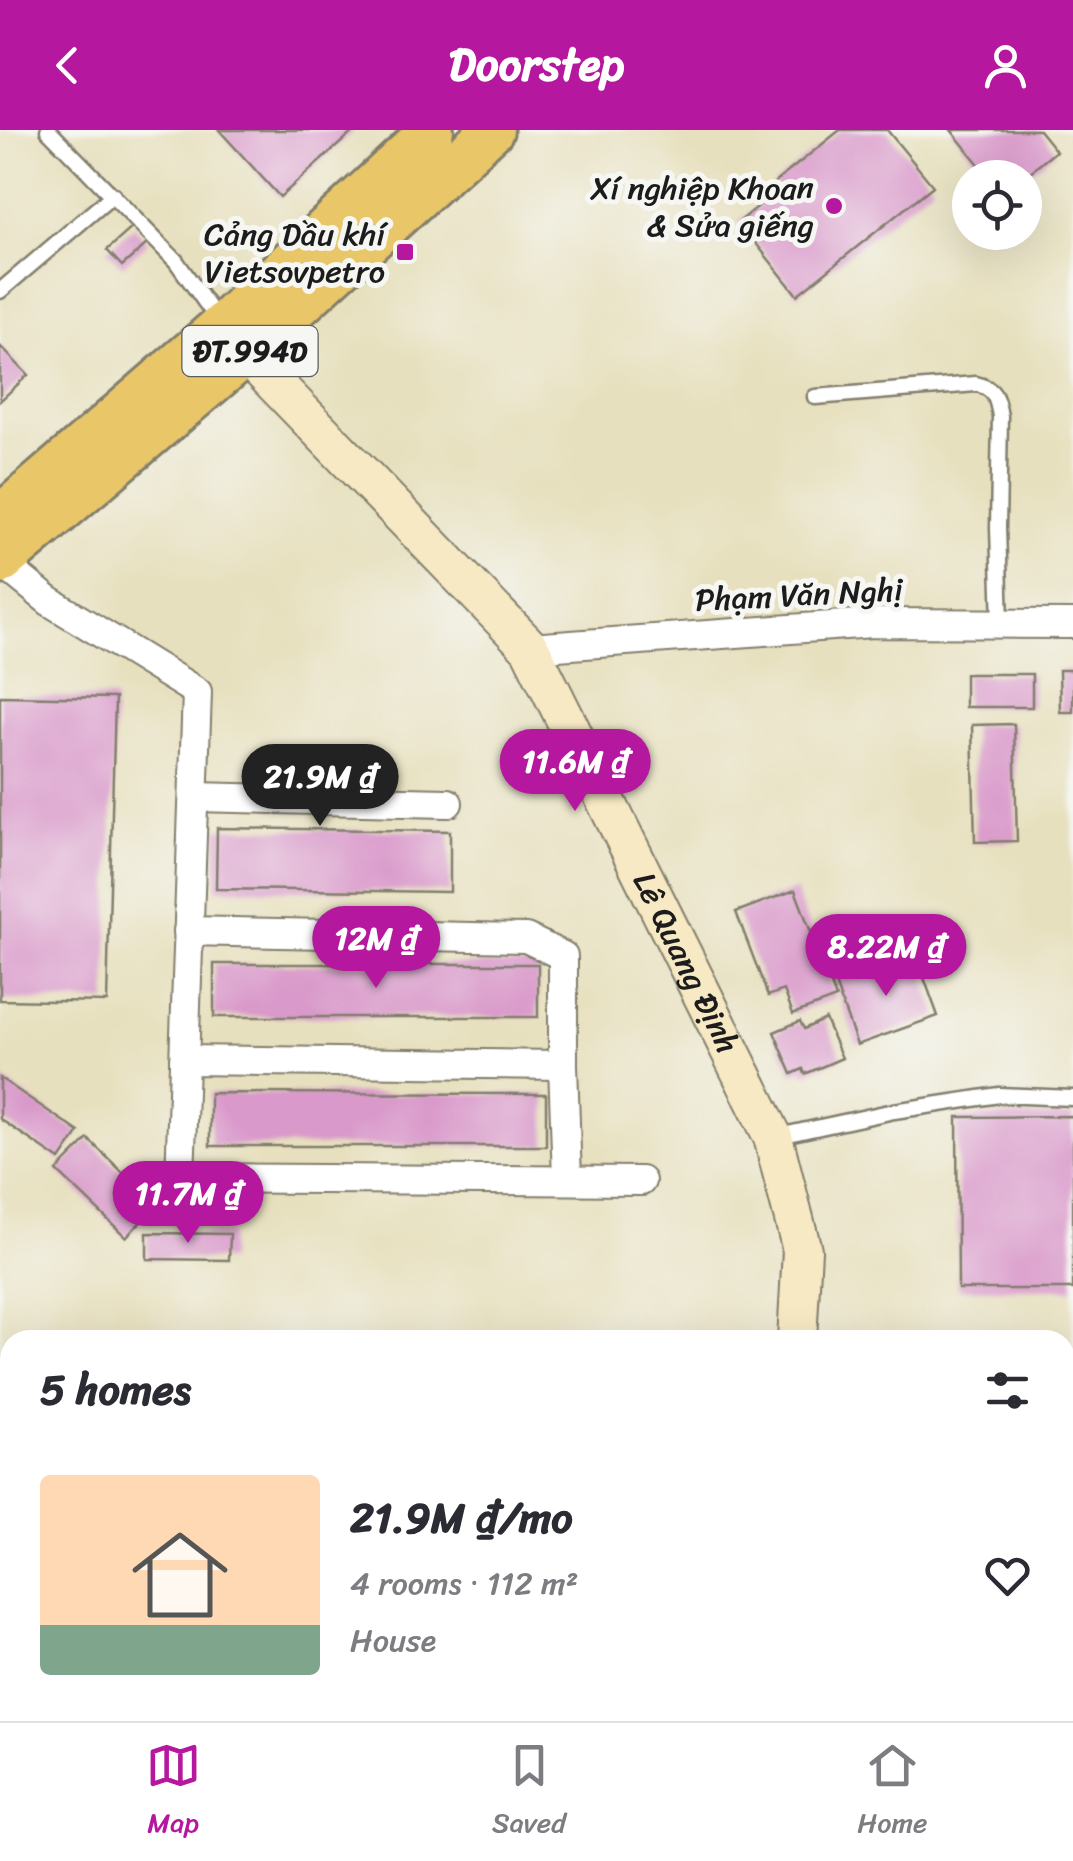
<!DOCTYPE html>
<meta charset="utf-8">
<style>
:root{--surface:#fff;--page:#f7f7f7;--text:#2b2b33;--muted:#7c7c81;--line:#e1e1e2;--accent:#b5179e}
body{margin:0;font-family:Sriracha,sans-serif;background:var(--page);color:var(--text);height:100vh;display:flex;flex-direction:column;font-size:38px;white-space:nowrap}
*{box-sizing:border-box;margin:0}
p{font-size:32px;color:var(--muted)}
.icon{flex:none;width:55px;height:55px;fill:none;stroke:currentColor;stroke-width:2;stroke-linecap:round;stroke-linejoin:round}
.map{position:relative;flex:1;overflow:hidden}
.details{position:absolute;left:0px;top:1200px;width:1075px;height:392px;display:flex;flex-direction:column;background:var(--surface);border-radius:30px 30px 0 0;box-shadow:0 10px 40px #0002}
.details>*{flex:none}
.buttons{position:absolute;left:952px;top:30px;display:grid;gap:20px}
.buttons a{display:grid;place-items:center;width:90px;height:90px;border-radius:50%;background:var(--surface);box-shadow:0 10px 40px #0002;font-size:50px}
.price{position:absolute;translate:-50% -85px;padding:0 22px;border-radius:35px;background:var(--accent);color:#fff;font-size:32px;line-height:65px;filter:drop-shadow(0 2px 5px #0008)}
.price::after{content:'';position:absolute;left:50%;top:60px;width:30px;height:22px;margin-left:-15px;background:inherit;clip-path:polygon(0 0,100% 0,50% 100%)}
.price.on{background:#222;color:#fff}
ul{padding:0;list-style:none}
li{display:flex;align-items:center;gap:30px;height:250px;padding:0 40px}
li span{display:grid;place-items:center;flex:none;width:280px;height:200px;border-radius:10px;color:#555}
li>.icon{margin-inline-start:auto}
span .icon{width:120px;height:120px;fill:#fffc;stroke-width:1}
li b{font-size:42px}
h2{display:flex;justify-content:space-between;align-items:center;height:120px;padding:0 40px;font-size:42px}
header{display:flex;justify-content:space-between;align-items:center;height:130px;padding:0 40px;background:var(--accent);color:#fff;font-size:45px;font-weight:700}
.dock{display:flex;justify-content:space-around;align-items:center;height:140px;border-top:2px solid var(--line);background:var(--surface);font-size:28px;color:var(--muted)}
.dock a{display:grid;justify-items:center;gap:5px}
.dock .on{color:var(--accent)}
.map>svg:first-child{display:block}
</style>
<header><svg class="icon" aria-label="back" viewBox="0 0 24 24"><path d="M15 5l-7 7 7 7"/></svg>Doorstep<svg class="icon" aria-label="person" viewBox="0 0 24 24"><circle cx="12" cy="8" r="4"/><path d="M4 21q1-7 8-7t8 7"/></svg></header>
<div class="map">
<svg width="1073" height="1591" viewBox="0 0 1073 1591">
<rect width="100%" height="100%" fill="#f6f6f2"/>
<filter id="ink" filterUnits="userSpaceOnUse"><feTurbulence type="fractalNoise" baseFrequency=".01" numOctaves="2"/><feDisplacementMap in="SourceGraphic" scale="20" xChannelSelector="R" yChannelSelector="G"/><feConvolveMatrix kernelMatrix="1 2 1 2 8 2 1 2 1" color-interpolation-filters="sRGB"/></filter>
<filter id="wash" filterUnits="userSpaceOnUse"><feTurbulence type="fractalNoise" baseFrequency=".0048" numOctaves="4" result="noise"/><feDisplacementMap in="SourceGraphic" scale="40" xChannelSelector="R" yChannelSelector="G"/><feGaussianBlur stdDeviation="2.25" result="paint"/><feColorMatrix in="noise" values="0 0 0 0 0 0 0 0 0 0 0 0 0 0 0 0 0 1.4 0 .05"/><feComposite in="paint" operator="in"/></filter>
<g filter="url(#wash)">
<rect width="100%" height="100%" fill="#e7e0be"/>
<g id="blocks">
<g fill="#d999ca">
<polygon points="219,0 355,0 280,67"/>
<polygon points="840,0 887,0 933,56 797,165 739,92 779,59 774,53"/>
<polygon points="951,0 1039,0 1056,21 1023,48 990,48"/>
<polygon points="134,96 148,113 122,136 107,120"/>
<polygon points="0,216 28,245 0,271"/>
<polygon points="1059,540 1073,540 1073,582 1060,582"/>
<rect x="965" y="544" width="67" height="33"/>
<polygon points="0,566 115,568 107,872 0,870"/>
<polygon points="1014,594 1017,711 975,712 972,595"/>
<polygon points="217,698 450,701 450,762 216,759"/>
<polygon points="795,760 836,868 793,884 784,860 768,866 736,782"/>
<polygon points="915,823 938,886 857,915 834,851"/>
<rect x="214" y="834" width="324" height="53"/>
<polygon points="825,889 842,928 805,944 803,939 792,944 774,902 800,891 804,899"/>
<polygon points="0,948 79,1002 60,1030 0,989"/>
<polygon points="210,963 546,964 546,1016 210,1016"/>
<polygon points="1073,986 1073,1159 958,1159 957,987"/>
<polygon points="88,1009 157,1075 126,1107 57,1041"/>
<polygon points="147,1103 230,1104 229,1130 147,1129"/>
</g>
</g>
</g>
<g filter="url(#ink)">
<use href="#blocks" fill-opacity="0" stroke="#827e6d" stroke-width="2.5"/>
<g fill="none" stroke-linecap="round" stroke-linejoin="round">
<defs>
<g id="lane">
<polyline points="48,0 176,131 220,193"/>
<polyline points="0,161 113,65"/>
<path d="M 815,267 L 976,254 C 995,258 997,269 1000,286 L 998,398 L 1001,494"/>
<polyline points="774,1007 894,981 999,965 1073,968"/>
<polyline points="1065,1571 1073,1481"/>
<polyline points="1063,1591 1064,1582"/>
</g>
<g id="street">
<polyline points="1,432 49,471 197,562 180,1048 641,1051"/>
<polyline points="530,518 873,493 1073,494"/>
<polyline points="194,667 448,673"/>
<polyline points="188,801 526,808 563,826 563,935 567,1050"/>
<polyline points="184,930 563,935"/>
</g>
<g id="secondary">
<path id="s1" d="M 246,224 L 530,518 L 773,1007 L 802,1120 L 797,1210"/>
<polyline points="777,1591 777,1582"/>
</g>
<g id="primary">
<polyline points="0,387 221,196 432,0"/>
<polyline points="0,433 246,224 492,0"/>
</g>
</defs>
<use href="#lane" stroke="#827e6d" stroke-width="19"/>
<use href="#street" stroke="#827e6d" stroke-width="32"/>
<use href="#secondary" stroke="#827e6d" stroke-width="42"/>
<use href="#primary" stroke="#827e6d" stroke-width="48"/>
<use href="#lane" stroke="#fff" stroke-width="14"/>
<use href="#street" stroke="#fff" stroke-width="28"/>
<use href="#secondary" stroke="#f6e9c3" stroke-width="38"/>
<use href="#primary" stroke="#e9c769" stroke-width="42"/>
</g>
</g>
<g fill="#b5179e" stroke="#f6f6f2" stroke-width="4">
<circle cx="834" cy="76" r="10"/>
<rect x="395" y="112" width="20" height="20" rx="5"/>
</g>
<g text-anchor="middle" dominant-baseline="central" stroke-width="10" stroke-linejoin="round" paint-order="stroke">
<rect fill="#f6f6f2" stroke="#5d5d5c" stroke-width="2.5" x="182.5" y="196" width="135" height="50" rx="8"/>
<g font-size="30" font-weight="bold" fill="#1c1c1c">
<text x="250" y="221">ĐT.994D</text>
</g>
<g font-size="32" fill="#1c1c1c" stroke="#f6f6f2" text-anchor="end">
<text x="814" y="58">Xí nghiệp Khoan<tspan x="814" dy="37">&amp; Sửa giếng</tspan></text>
<text x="385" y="104">Cảng Dầu khí<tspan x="385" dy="37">Vietsovpetro</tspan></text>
</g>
<g font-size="32" fill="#1c1c1c" stroke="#f6f6f2">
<text transform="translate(799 465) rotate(-3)">Phạm Văn Nghị</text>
<text stroke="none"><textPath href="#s1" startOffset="760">Lê Quang Định</textPath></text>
</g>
</g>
</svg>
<div class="buttons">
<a><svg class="icon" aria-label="locate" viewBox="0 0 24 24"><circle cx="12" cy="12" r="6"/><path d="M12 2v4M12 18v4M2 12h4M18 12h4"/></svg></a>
</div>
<b class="price" style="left:575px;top:684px">11.6M ₫</b>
<b class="price on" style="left:320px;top:699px">21.9M ₫</b>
<b class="price" style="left:376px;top:861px">12M ₫</b>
<b class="price" style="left:886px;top:869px">8.22M ₫</b>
<b class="price" style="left:188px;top:1116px">11.7M ₫</b>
<section class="details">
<h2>5 homes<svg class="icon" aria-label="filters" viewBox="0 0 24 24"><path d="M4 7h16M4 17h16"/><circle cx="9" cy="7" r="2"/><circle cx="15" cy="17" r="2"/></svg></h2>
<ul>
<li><span style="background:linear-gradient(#ffd9b3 75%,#7fa58c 0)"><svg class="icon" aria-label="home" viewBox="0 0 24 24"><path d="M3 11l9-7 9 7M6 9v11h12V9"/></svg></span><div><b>21.9M ₫/mo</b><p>4 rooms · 112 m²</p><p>House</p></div><svg class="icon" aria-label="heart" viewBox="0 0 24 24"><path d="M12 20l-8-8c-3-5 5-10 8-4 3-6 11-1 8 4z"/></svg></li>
</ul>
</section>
</div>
<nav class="dock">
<a class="on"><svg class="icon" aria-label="map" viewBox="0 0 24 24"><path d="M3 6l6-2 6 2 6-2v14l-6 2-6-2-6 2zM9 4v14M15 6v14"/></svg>Map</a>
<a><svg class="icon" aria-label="saved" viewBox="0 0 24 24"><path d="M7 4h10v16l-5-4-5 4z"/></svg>Saved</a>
<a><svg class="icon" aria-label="home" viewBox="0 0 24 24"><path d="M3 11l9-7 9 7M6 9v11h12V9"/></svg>Home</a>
</nav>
